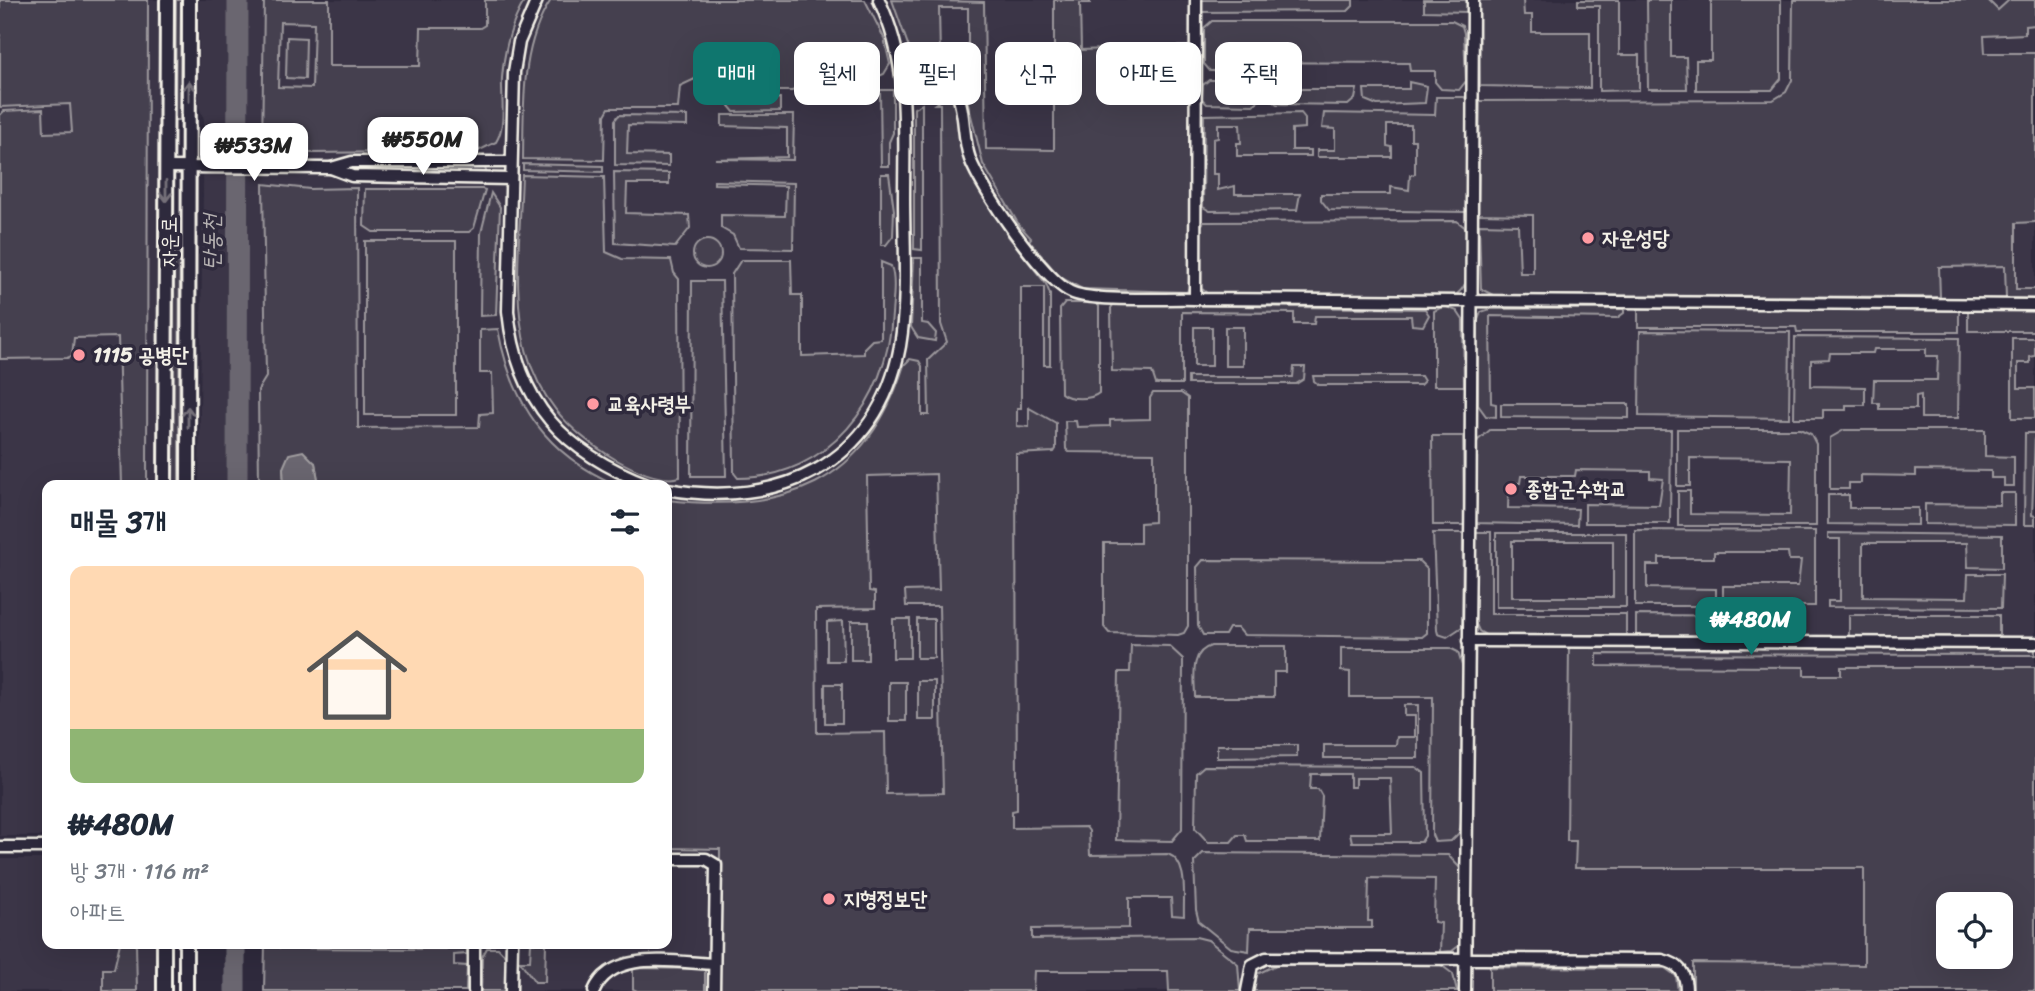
<!DOCTYPE html>
<html lang="ko">
<meta charset="utf-8">
<style>
:root{--surface:#fff;--page:#f2f2f3;--text:#1f2937;--muted:#747a83;--line:#e0e1e3;--accent:#0f766e}
body{margin:0;font-family:Sriracha,"Poor Story",sans-serif;background:var(--page);color:var(--text);height:100vh;display:flex;flex-direction:column;font-size:26px;white-space:nowrap}
*{box-sizing:border-box;margin:0}
p{font-size:23px;color:var(--muted)}
.icon{flex:none;width:38px;height:38px;fill:none;stroke:currentColor;stroke-width:2;stroke-linecap:round;stroke-linejoin:round}
.map{position:relative;flex:1;overflow:hidden}
.details{position:absolute;left:42px;top:480px;width:630px;height:469px;display:flex;flex-direction:column;background:var(--surface);border-radius:14px;box-shadow:0 7px 28px #0002}
.details>*{flex:none}
.guide{position:absolute;left:693px;top:42px;width:665px;height:63px;display:flex;gap:14px}
.tools{position:absolute;left:1936px;top:892px;display:grid;gap:14px}
.tools a{display:grid;place-items:center;width:77px;height:77px;border-radius:14px;background:var(--surface);box-shadow:0 7px 28px #0002;font-size:35px}
.price{position:absolute;translate:-50% -60px;padding:0 16px;border-radius:14px;background:#fff;color:#222;font-size:23px;line-height:46px;filter:drop-shadow(0 2px 4px #0008)}
.price::after{content:'';position:absolute;left:50%;top:42px;width:21px;height:16px;margin-left:-10px;background:inherit;clip-path:polygon(0 0,100% 0,50% 100%)}
.price.current{background:var(--accent);color:#fff}
ul{padding:0;list-style:none}
li{display:grid;align-content:center;gap:14px;height:371px;padding:0 28px}
li+li{border-top:2px solid var(--line)}
li span{display:grid;place-items:center;height:217px;border-radius:14px;color:#555}
li>.icon{margin-inline-start:auto}
span .icon{width:126px;height:126px;fill:#fffc;stroke-width:1}
li b{font-size:30px}
h2{display:flex;justify-content:space-between;align-items:center;height:84px;padding:0 28px;font-size:30px}
.pill{padding:0 24px;border-radius:14px;background:var(--surface);box-shadow:0 7px 28px #0002;font-size:24px;line-height:63px}
.pill.current{background:var(--accent);color:#fff}
.map>svg:first-child{display:block}
</style>
<div class="map">
<svg width="2035" height="991" viewBox="0 0 2035 991">
<rect width="100%" height="100%" fill="#2f2a3d"/>
<filter id="ink" filterUnits="userSpaceOnUse"><feTurbulence type="fractalNoise" baseFrequency=".0143" numOctaves="2"/><feDisplacementMap in="SourceGraphic" scale="14" xChannelSelector="R" yChannelSelector="G"/><feConvolveMatrix kernelMatrix="1 2 1 2 8 2 1 2 1" color-interpolation-filters="sRGB"/></filter>
<g filter="url(#ink)">
<g fill="#3b3647" fill-rule="evenodd">
<polygon points="0,0 159,0 157,485 47,485 47,836 0,836"/>
<path d="M 199,0 L 2035,0 L 2035,991 L 264,991 L 265,943 L 667,943 L 667,485 L 199,485 L 204,119 L 198,105 ZM 1948,905 L 2000,905 L 2000,957 L 1948,957 Z"/>
<polygon points="0,859 47,859 47,943 155,943 155,991 0,991"/>
</g>
<g fill="#454050" stroke="#9c989c" stroke-width="2" fill-rule="evenodd">
<polygon points="0,0 148,0 147,485 122,485 118,337 74,338 72,356 67,358 0,359 0,115 4,111 43,109 44,133 72,132 70,104 0,107"/>
<polygon points="176,0 181,0 180,120 175,120"/>
<path d="M 264,0 L 329,0 L 329,66 L 420,66 L 421,28 L 480,28 L 485,25 L 485,0 L 525,0 C 511,23 504,51 502,78 C 501,98 507,124 496,142 L 478,151 L 311,153 L 302,150 L 262,150 ZM 280,22 L 314,23 L 312,88 L 278,87 Z"/>
<path d="M 551,0 L 865,0 L 884,38 L 890,64 L 884,74 L 879,76 L 824,77 L 792,91 L 729,91 L 725,83 L 699,77 L 680,86 L 678,108 L 609,108 L 605,115 L 604,160 L 523,159 C 524,105 520,47 551,0 Z"/>
<path d="M 892,0 L 984,2 L 986,149 L 1054,150 L 1054,0 L 1090,0 L 1090,3 L 1080,3 L 1081,50 L 1189,46 L 1190,285 L 1187,292 L 1082,289 L 1060,277 L 1029,241 L 1031,238 L 1019,225 L 983,164 L 963,83 C 950,71 931,80 917,70 ZM 968,8 L 968,57 L 940,57 L 939,8 Z"/>
<polygon points="1200,0 1353,0 1353,6 1348,11 1200,12"/>
<polygon points="1424,0 1468,0 1468,12 1424,11"/>
<polygon points="1479,0 1523,0 1524,15 1532,15 1532,32 1590,32 1590,88 1480,86"/>
<polygon points="1578,0 1619,0 1619,55 1639,55 1639,90 1599,91 1599,6 1578,6"/>
<polygon points="1647,0 1671,0 1671,57 1686,57 1687,89 1648,89"/>
<polygon points="1711,0 1781,0 1781,79 1772,90 1696,90 1696,60 1711,60"/>
<polygon points="1793,0 1988,0 1998,10 2009,0 2035,0 2035,25 2025,26 2025,34 1984,36 1985,53 2035,53 2035,222 2016,223 2016,289 2035,289 2035,299 2006,298 2005,266 1939,267 1940,297 1493,295 1481,289 1479,224 1518,225 1520,273 1533,273 1533,215 1478,214 1480,101 1773,100 1786,92 1792,80"/>
<polygon points="1212,21 1452,21 1462,26 1464,33 1466,81 1459,90 1441,89 1435,82 1435,71 1410,71 1409,63 1219,62 1219,71 1210,71 1204,64 1204,28"/>
<polygon points="287,37 306,38 305,79 286,78"/>
<polygon points="1209,80 1219,80 1219,89 1262,89 1260,100 1253,105 1207,104 1202,99 1203,85"/>
<polygon points="1409,82 1427,86 1425,103 1377,105 1365,100 1364,89 1409,89"/>
<polygon points="1269,89 1357,89 1355,99 1348,105 1277,104 1271,100"/>
<polygon points="880,90 893,90 893,133 889,142 889,166 881,166"/>
<path d="M 946,96 L 954,101 L 967,166 L 1008,236 L 1046,284 L 1050,294 L 1050,365 L 1044,365 L 1044,287 L 1021,287 L 1021,408 L 1017,408 L 1017,426 L 1029,427 L 1029,408 L 1056,423 L 1056,449 L 1054,452 L 1016,454 L 1017,810 L 1012,811 L 1012,828 L 1086,827 L 1089,831 L 1090,855 L 1168,854 C 1189,862 1183,897 1184,916 L 1172,915 L 1171,898 L 1129,898 L 1129,928 L 1032,929 L 1032,939 L 1196,937 L 1208,940 L 1238,964 L 1240,991 L 1169,991 L 1168,971 L 1034,971 L 1033,991 L 719,991 L 720,849 L 667,848 L 667,500 C 784,513 867,486 904,365 L 910,359 L 919,361 L 922,366 L 922,415 L 929,415 L 928,360 L 947,342 L 941,324 L 940,104 L 935,104 ZM 936,474 L 939,590 L 905,591 L 906,606 L 939,606 L 943,793 L 886,794 L 885,732 L 817,733 L 816,609 L 875,608 L 875,592 L 869,591 L 867,476 Z"/>
<polygon points="1436,97 1464,97 1469,102 1466,212 1329,210 1321,200 1321,194 1391,194 1391,187 1409,190 1410,175 1415,174 1415,140 1411,140 1411,125 1387,125 1387,146 1392,147 1392,157 1317,157 1317,150 1335,150 1335,129 1322,128 1324,113 1435,115"/>
<polygon points="780,98 780,111 734,112 729,106 729,99"/>
<polygon points="922,104 922,250 914,249 914,108"/>
<polygon points="1301,113 1305,118 1305,128 1292,129 1292,150 1311,150 1311,156 1237,156 1237,143 1241,143 1240,124 1218,124 1218,138 1213,139 1213,174 1218,174 1218,190 1235,186 1235,194 1300,194 1297,210 1210,211 1203,207 1204,115"/>
<polygon points="619,115 687,116 687,126 628,125 627,154 669,155 669,166 615,165 615,120"/>
<polygon points="722,115 794,115 793,160 715,159 787,157 787,128 722,126"/>
<polygon points="523,164 603,166 603,172 523,170"/>
<polygon points="370,166 484,166 486,171 483,174 369,173 367,169"/>
<polygon points="614,172 669,173 669,184 627,184 626,213 689,215 690,228 675,247 615,243"/>
<polygon points="881,174 889,174 894,210 893,236 886,245 881,245"/>
<path d="M 522,175 L 604,177 L 606,252 L 622,259 L 671,260 L 674,273 L 679,279 L 680,477 C 661,483 631,468 615,459 C 497,391 518,291 522,175 Z"/>
<polygon points="714,181 794,183 793,249 739,248 733,235 721,228 721,215 785,216 786,186 714,184"/>
<path d="M 263,184 L 310,189 L 357,188 L 358,428 L 479,427 L 480,414 L 493,413 L 492,373 L 480,373 L 480,330 L 498,329 C 511,402 546,455 617,485 L 319,485 L 315,463 L 283,468 L 284,485 L 259,485 L 258,390 L 266,377 Z"/>
<polygon points="365,189 482,189 485,190 474,228 469,232 373,232 364,226"/>
<polygon points="491,193 500,207 496,315 480,316 481,233"/>
<path d="M 1457,221 L 1467,229 C 1467,250 1476,288 1451,297 L 1209,295 L 1200,287 L 1200,227 L 1204,222 Z"/>
<polygon points="174,222 180,222 179,485 173,485"/>
<circle cx="707" cy="254" r="14"/>
<rect x="365" y="241" width="91" height="174"/>
<polygon points="914,258 922,258 922,323 928,324 936,333 935,341 918,338 911,327"/>
<path d="M 741,260 L 791,260 L 792,295 L 802,295 L 802,356 L 864,354 L 864,348 L 872,340 L 881,339 L 881,262 L 891,266 C 896,280 893,299 892,314 C 888,401 828,478 738,478 L 734,473 L 732,274 Z"/>
<polygon points="692,281 722,281 726,476 691,476"/>
<path d="M 1065,303 L 1094,303 L 1099,306 L 1099,393 C 1091,400 1069,400 1061,393 L 1060,309 Z"/>
<polygon points="1114,304 1425,309 1429,315 1423,326 1412,325 1411,316 1315,316 1314,324 1294,324 1294,313 1182,312 1182,384 1156,384 1152,372 1112,371 1111,308"/>
<polygon points="1444,306 1457,311 1463,320 1464,386 1434,386 1434,311"/>
<polygon points="1490,309 1624,309 1624,313 1617,318 1490,316 1491,403 1496,404 1496,417 1486,416 1478,405 1478,320 1481,312"/>
<polygon points="1638,309 1959,309 1959,332 1797,332 1796,327 1638,327"/>
<rect x="1968" y="310" width="67" height="21"/>
<rect x="1194" y="327" width="18" height="39"/>
<rect x="1225" y="327" width="18" height="39"/>
<polygon points="1640,331 1790,332 1789,418 1639,416"/>
<polygon points="1795,337 1959,338 1958,418 1921,418 1921,395 1916,396 1916,409 1879,409 1879,403 1873,403 1874,380 1937,380 1938,356 1926,356 1926,349 1874,349 1873,353 1830,353 1829,359 1811,360 1811,386 1865,387 1865,405 1846,405 1846,410 1823,410 1823,418 1794,418"/>
<polygon points="2012,338 2035,338 2035,356 2030,357 2030,363 2018,363 2018,388 2035,388 2035,418 2012,418"/>
<polygon points="1294,367 1305,367 1304,379 1296,384 1188,384 1188,377 1293,377"/>
<polygon points="1313,376 1421,376 1424,381 1420,385 1319,385 1314,381"/>
<polygon points="1153,393 1181,393 1188,398 1188,626 1184,633 1178,635 1109,633 1104,627 1104,543 1140,543 1140,523 1154,522 1154,453 1069,452 1066,449 1065,421 1076,421 1077,427 1110,426 1110,420 1150,419 1150,398"/>
<polygon points="1501,404 1629,404 1629,418 1501,417"/>
<polygon points="1677,429 1800,429 1811,434 1816,444 1816,526 1678,526 1678,491 1690,491 1690,514 1790,515 1791,459 1690,458 1690,486 1677,486"/>
<polygon points="1490,430 1671,430 1670,523 1585,523 1585,504 1659,505 1663,479 1650,478 1650,471 1576,470 1575,476 1521,476 1520,483 1509,483 1508,508 1578,509 1577,525 1475,523 1476,446 1478,440"/>
<polygon points="1844,430 1985,430 1985,456 2014,457 2014,486 2004,486 2004,478 1991,478 1991,471 1916,470 1916,476 1861,475 1861,483 1849,483 1849,489 1830,489 1830,438"/>
<polygon points="2025,433 2035,433 2032,515 2035,516 2035,525 2024,525"/>
<polygon points="1463,436 1464,525 1433,525 1432,436"/>
<polygon points="2000,493 2015,493 2015,525 1925,524 1925,504 2000,505"/>
<polygon points="1828,495 1849,495 1849,508 1918,508 1918,525 1828,524"/>
<polygon points="1635,530 1815,531 1815,606 1723,606 1723,586 1798,586 1801,560 1789,560 1788,552 1714,552 1714,558 1659,558 1659,565 1647,565 1647,588 1716,589 1716,606 1635,606"/>
<polygon points="1474,532 1491,532 1491,614 1626,614 1626,635 1486,635 1479,631 1474,620"/>
<polygon points="1433,533 1463,533 1462,627 1447,637 1438,634 1437,630"/>
<path d="M 1496,533 L 1626,533 L 1626,607 L 1496,607 ZM 1512,541 L 1613,541 L 1613,597 L 1512,597 Z"/>
<polygon points="1828,533 2002,535 2002,568 1968,567 1967,543 1863,543 1863,597 1967,598 1968,574 2002,574 2001,608 1828,607 1828,601 1840,601 1840,539 1828,539"/>
<polygon points="1203,560 1419,561 1427,569 1427,633 1422,637 1244,635 1238,628 1229,628 1225,635 1203,635 1198,626 1197,567"/>
<polygon points="1636,615 1792,616 1792,636 1636,635"/>
<polygon points="1849,615 1999,615 1999,637 1849,636"/>
<rect x="893" y="619" width="17" height="39"/>
<rect x="917" y="619" width="17" height="39"/>
<polygon points="843,621 844,661 827,661 827,622"/>
<rect x="851" y="621" width="17" height="39"/>
<polygon points="1131,645 1169,646 1183,659 1182,829 1172,841 1116,840 1119,672 1130,672"/>
<path d="M 1211,646 L 1286,646 L 1286,672 L 1274,672 L 1274,697 L 1195,697 C 1195,679 1189,652 1211,646 Z"/>
<path d="M 1569,646 L 2035,649 L 2035,655 L 1597,654 L 1597,666 L 1804,667 L 1804,675 L 1841,675 L 1841,667 L 2035,667 L 2035,991 L 1693,991 L 1693,963 L 1864,965 L 1864,868 L 1575,868 L 1576,841 L 1567,841 ZM 1948,905 L 2000,905 L 2000,957 L 1948,957 Z"/>
<polygon points="1341,648 1450,648 1458,652 1463,669 1461,823 1459,833 1451,841 1435,842 1432,835 1433,697 1350,697 1350,672 1341,671"/>
<rect x="918" y="681" width="17" height="39"/>
<rect x="889" y="682" width="17" height="39"/>
<rect x="825" y="684" width="17" height="39"/>
<polygon points="1404,705 1418,705 1418,758 1324,758 1324,745 1396,745 1397,737 1415,737 1415,716 1404,716"/>
<polygon points="1217,745 1297,745 1297,757 1217,758"/>
<polygon points="1204,766 1416,767 1424,773 1425,836 1421,842 1352,842 1350,833 1392,833 1390,778 1355,778 1355,787 1350,787 1350,774 1311,774 1310,789 1318,789 1322,796 1320,841 1247,841 1245,835 1237,835 1231,842 1208,842 1195,828 1196,773"/>
<polygon points="1203,853 1448,855 1460,868 1460,945 1452,951 1440,952 1441,923 1434,922 1435,879 1369,878 1368,921 1372,921 1372,928 1250,928 1249,951 1231,948 1199,922 1196,910 1194,862"/>
<polygon points="120,943 136,943 137,991 103,991 103,969 114,969"/>
<polygon points="265,943 279,943 280,948 445,949 446,943 467,943 467,954 454,955 454,965 467,966 466,991 264,991"/>
<polygon points="531,943 546,943 545,982 535,982 520,961 530,961"/>
<polygon points="487,948 498,948 506,956 506,991 481,991 482,957"/>
<polygon points="1276,965 1441,965 1453,974 1457,991 1254,991 1257,974"/>
<polygon points="1490,967 1665,968 1676,976 1678,991 1490,991"/>
<polygon points="633,968 705,969 705,991 637,991 633,989"/>
</g>
<polygon fill="#6a6670" stroke="#a19ea0" stroke-width="2" points="303,451 315,463 319,485 284,485 283,468 289,454"/>
<g fill="none" stroke-linecap="round" stroke-linejoin="round">
<g stroke="#6a6670" stroke-width="21">
<polyline points="237,485 238,0"/>
<polyline points="235,991 235,943"/>
</g>
<defs>
<g id="minor">
<path d="M 537,0 L 519,42 L 514,72 L 508,311 C 517,403 564,453 650,485"/>
<path d="M 904,85 L 946,86 L 956,91 C 966,111 962,138 970,159 C 981,189 1044,282 1073,293 C 1096,302 1167,298 1195,299 L 2035,305"/>
<polyline points="166,167 331,168 352,162 511,162"/>
<polyline points="331,168 352,176 511,179"/>
<polyline points="1195,299 1196,0"/>
<path d="M 667,489 C 778,509 878,465 900,346 C 908,298 904,246 904,198 C 904,126 910,66 879,0"/>
<polyline points="1468,641 2035,643"/>
<polyline points="0,847 47,847"/>
<polyline points="667,859 706,859 716,865 714,991"/>
<polyline points="474,991 474,943"/>
<polyline points="511,991 512,943"/>
<path d="M 594,991 C 612,948 677,963 714,964"/>
<path d="M 1247,991 L 1252,965 L 1266,958 L 1662,960 C 1680,964 1686,973 1686,991"/>
<path d="M 1465,991 C 1469,661 1473,330 1473,0"/>
</g>
<g id="tertiary">
<polyline points="165,485 167,0"/>
<polyline points="188,485 189,0"/>
<polyline points="164,991 164,943"/>
<polyline points="186,991 186,943"/>
</g>
</defs>
<use href="#minor" stroke="#f4f1e8" stroke-width="15"/>
<use href="#tertiary" stroke="#f4f1e8" stroke-width="18"/>
<use href="#minor" stroke="#2f2a3d" stroke-width="10"/>
<use href="#tertiary" stroke="#2f2a3d" stroke-width="12"/>
</g>
<defs><path id="oneway-shaft" d="M-6 0H5M1.5-3L5.5 0L1.5 3" fill="none" stroke-width="1.6" stroke-linecap="round" stroke-linejoin="round" transform="scale(1.75)"/></defs>
<g stroke="#747079">
<use href="#oneway-shaft" transform="translate(189 91) rotate(-90)"/>
<use href="#oneway-shaft" transform="translate(166 191) rotate(90)"/>
<use href="#oneway-shaft" transform="translate(188 417) rotate(-90)"/>
</g>
</g>
<g fill="#ff9aa2" stroke="#2f2a3d" stroke-width="2.5">
<circle cx="1588" cy="238" r="7"/>
<circle cx="79" cy="355" r="7"/>
<circle cx="593" cy="404" r="7"/>
<circle cx="1511" cy="489" r="7"/>
<circle cx="829" cy="899" r="7"/>
</g>
<g text-anchor="middle" dominant-baseline="central" stroke-width="7" stroke-linejoin="round" paint-order="stroke">
<g font-size="21" font-weight="bold" fill="#f4f1e8" stroke="#2f2a3d" text-anchor="start">
<text x="1602" y="238">자운성당</text>
<text x="93" y="355">1115 공병단</text>
<text x="607" y="404">교육사령부</text>
<text x="1525" y="489">종합군수학교</text>
<text x="843" y="899">지형정보단</text>
</g>
<g font-size="21" fill="#f4f1e8" stroke="#2f2a3d">
<text transform="translate(169 242) rotate(-90)">자운로</text>
</g>
<g font-size="23" font-style="italic" fill="#b6b2b2" stroke="#2f2a3d">
<text transform="translate(211 242) rotate(-90)">탄동천</text>
</g>
</g>
</svg>
<div class="tools">
<a><svg class="icon" aria-label="locate" viewBox="0 0 24 24"><circle cx="12" cy="12" r="6"/><path d="M12 2v4M12 18v4M2 12h4M18 12h4"/></svg></a>
</div>
<b class="price" style="left:423px;top:177px">₩550M</b>
<b class="price" style="left:254px;top:183px">₩533M</b>
<b class="price current" style="left:1751px;top:657px">₩480M</b>
<div class="guide">
<a class="pill current">매매</a>
<a class="pill">월세</a>
<a class="pill">필터</a>
<a class="pill">신규</a>
<a class="pill">아파트</a>
<a class="pill">주택</a>
</div>
<section class="details">
<h2>매물 3개<svg class="icon" aria-label="filters" viewBox="0 0 24 24"><path d="M4 7h16M4 17h16"/><circle cx="9" cy="7" r="2"/><circle cx="15" cy="17" r="2"/></svg></h2>
<ul>
<li><span style="background:linear-gradient(#ffd9b3 75%,#8fb573 0)"><svg class="icon" aria-label="home" viewBox="0 0 24 24"><path d="M3 11l9-7 9 7M6 9v11h12V9"/></svg></span><div><b>₩480M</b><p>방 3개 · 116 m²</p><p>아파트</p></div></li>
</ul>
</section>
</div>
